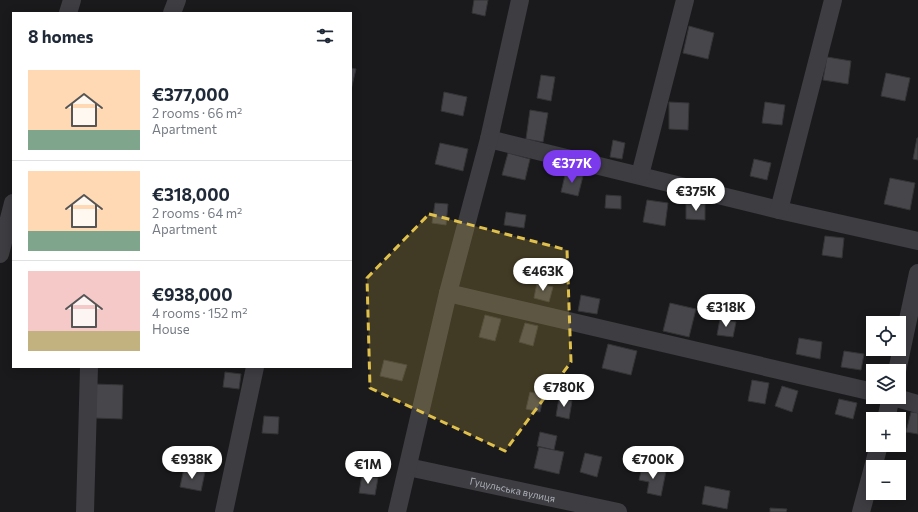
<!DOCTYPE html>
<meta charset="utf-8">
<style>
:root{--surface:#fff;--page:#f6f6f7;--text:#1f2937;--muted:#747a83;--line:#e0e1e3;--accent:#7c3aed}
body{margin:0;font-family:Commissioner,sans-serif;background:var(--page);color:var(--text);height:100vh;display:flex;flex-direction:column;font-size:15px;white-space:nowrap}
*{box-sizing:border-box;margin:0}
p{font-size:13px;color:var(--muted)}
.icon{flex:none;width:22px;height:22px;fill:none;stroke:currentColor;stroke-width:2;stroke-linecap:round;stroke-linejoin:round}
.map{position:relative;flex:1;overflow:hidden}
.panel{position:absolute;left:12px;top:12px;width:340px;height:356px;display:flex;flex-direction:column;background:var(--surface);border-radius:0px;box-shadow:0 2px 10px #0003}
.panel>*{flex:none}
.controls{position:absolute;left:866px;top:316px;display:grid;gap:8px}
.controls a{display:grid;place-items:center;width:40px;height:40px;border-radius:0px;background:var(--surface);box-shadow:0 2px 10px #0003;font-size:20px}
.price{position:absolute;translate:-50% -34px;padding:0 9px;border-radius:14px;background:#fff;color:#222;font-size:13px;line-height:26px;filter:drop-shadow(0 1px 2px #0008)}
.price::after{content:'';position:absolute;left:50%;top:24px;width:12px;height:9px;margin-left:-6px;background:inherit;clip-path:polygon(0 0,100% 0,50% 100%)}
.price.active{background:var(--accent);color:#fff}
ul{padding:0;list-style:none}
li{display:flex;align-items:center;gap:12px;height:100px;padding:0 16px}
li+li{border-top:1px solid var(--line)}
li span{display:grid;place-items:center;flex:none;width:112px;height:80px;border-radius:0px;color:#555}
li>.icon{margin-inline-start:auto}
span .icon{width:48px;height:48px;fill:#fffc;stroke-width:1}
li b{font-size:17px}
h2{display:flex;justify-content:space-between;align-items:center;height:48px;padding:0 16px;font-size:17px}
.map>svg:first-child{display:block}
</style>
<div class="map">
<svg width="918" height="512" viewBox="0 0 918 512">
<rect width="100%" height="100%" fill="#1a191b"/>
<g fill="#47474b" stroke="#343437">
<polygon points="474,0 488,0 485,16 472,13"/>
<polygon points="689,26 714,33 708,59 683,53"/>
<polygon points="827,57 851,61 848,84 823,80"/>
<polygon points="351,68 356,69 351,90"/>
<polygon points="886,73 910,78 905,101 881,96"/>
<polygon points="541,75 555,77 551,101 537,98"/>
<polygon points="444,92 467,97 463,116 441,111"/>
<polygon points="669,102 689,103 688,130 669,129"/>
<polygon points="765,102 785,105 782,125 762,123"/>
<polygon points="530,110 548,113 543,142 526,139"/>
<polygon points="917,138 918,138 918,160 913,159"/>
<polygon points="613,140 625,143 622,159 610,157"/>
<polygon points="440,143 468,149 463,171 435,164"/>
<polygon points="508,153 530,159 525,180 502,175"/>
<polygon points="754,159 771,163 767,180 750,176"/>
<polygon points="566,171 583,176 578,196 561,192"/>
<polygon points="890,178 915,183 910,210 884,204"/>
<polygon points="606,195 621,196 621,209 605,208"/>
<polygon points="647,200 668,203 665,226 643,222"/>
<polygon points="435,203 448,204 446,225 432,223"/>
<polygon points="686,204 705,204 705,220 686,219"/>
<polygon points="506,212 526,215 524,228 504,225"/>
<polygon points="825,236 844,238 842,258 822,255"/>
<polygon points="537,283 553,287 549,302 534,298"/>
<polygon points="581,295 600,299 597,314 578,311"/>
<polygon points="670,303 696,309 689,337 663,331"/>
<polygon points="485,315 501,319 495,341 479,337"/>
<polygon points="720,319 736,322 733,337 717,335"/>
<polygon points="525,323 538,326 533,346 519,342"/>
<polygon points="799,338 822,342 820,359 796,354"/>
<polygon points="608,344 637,351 631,375 602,368"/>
<polygon points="844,351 864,354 861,370 841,367"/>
<polygon points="384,360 407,365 402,381 380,376"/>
<polygon points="225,372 241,374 239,389 223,387"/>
<polygon points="752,380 769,383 765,404 748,401"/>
<polygon points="94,384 123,385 122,419 94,418"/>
<polygon points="782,386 798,391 792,412 775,406"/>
<polygon points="530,392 544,395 540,412 526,409"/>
<polygon points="559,398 572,401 569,419 556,416"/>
<polygon points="839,399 857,403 853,419 835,414"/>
<polygon points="911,412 918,413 918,434 906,432"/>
<polygon points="264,416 279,417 278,434 262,433"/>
<polygon points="540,432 557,436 554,450 537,446"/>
<polygon points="539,447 564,452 559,474 534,468"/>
<polygon points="585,453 602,457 597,477 580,472"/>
<polygon points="642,467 666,471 661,496 647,493 649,482 639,480"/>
<polygon points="184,468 205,472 201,491 180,487"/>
<polygon points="362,475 378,478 375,495 359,493"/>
<polygon points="705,486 730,491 727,509 702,504"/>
<polygon points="770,508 787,509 786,512 770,512"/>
</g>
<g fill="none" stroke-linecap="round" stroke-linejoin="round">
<g stroke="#3d3d42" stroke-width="18">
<polyline points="68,13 72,0"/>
<polyline points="172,13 177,0"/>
<polyline points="489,139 779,210 918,241"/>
<polyline points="640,175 685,0"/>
<polyline points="779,210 833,0"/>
<polyline points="0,254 13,203"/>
<polyline points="448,293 873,392"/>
<polyline points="897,371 918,273"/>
<polyline points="893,397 918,404"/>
<polyline points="886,419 891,397"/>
<path id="s1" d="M 408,467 L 618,512"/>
<polyline points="85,512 89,367"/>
<polyline points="224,512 255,367"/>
<polyline points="397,512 448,293 489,139 520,0"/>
<polyline points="861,512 879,445"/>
</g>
</g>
<path fill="#dfc04d" fill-opacity="0.2" stroke="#dfc04d" stroke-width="3" stroke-dasharray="8 5" stroke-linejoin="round" d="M 429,214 L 567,250 L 571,362 L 505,451 L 370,388 L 367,278 Z"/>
<g text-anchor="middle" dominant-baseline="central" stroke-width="4" stroke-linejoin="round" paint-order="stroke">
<g font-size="10" fill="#adb0b9" stroke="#151416">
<text stroke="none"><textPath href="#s1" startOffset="107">Гуцульська вулиця</textPath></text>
</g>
</g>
</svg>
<div class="controls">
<a><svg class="icon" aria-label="locate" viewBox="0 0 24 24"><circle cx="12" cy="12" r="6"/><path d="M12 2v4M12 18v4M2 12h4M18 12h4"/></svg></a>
<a><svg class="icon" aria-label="layers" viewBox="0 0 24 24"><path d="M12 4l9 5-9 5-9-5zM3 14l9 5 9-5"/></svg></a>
<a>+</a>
<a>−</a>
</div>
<b class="price active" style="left:572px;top:184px">€377K</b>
<b class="price" style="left:696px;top:212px">€375K</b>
<b class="price" style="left:543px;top:292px">€463K</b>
<b class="price" style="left:726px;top:328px">€318K</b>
<b class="price" style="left:564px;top:408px">€780K</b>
<b class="price" style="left:192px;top:480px">€938K</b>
<b class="price" style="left:653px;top:480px">€700K</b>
<b class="price" style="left:368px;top:485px">€1M</b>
<section class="panel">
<h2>8 homes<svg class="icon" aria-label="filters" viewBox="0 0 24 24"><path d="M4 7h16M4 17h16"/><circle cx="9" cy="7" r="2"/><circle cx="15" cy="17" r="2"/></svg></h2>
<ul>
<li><span style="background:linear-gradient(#ffd9b3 75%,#7fa58c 0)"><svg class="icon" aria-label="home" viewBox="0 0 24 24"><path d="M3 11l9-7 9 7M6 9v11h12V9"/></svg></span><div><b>€377,000</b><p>2 rooms · 66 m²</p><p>Apartment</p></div></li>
<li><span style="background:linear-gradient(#ffd9b3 75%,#7fa58c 0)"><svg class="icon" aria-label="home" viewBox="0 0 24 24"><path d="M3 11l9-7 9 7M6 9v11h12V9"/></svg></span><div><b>€318,000</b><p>2 rooms · 64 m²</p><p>Apartment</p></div></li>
<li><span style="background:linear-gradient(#f6c9c9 75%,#c2b280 0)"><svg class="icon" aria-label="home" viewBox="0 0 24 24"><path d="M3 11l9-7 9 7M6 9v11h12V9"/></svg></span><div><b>€938,000</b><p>4 rooms · 152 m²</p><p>House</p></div></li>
</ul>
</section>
</div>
